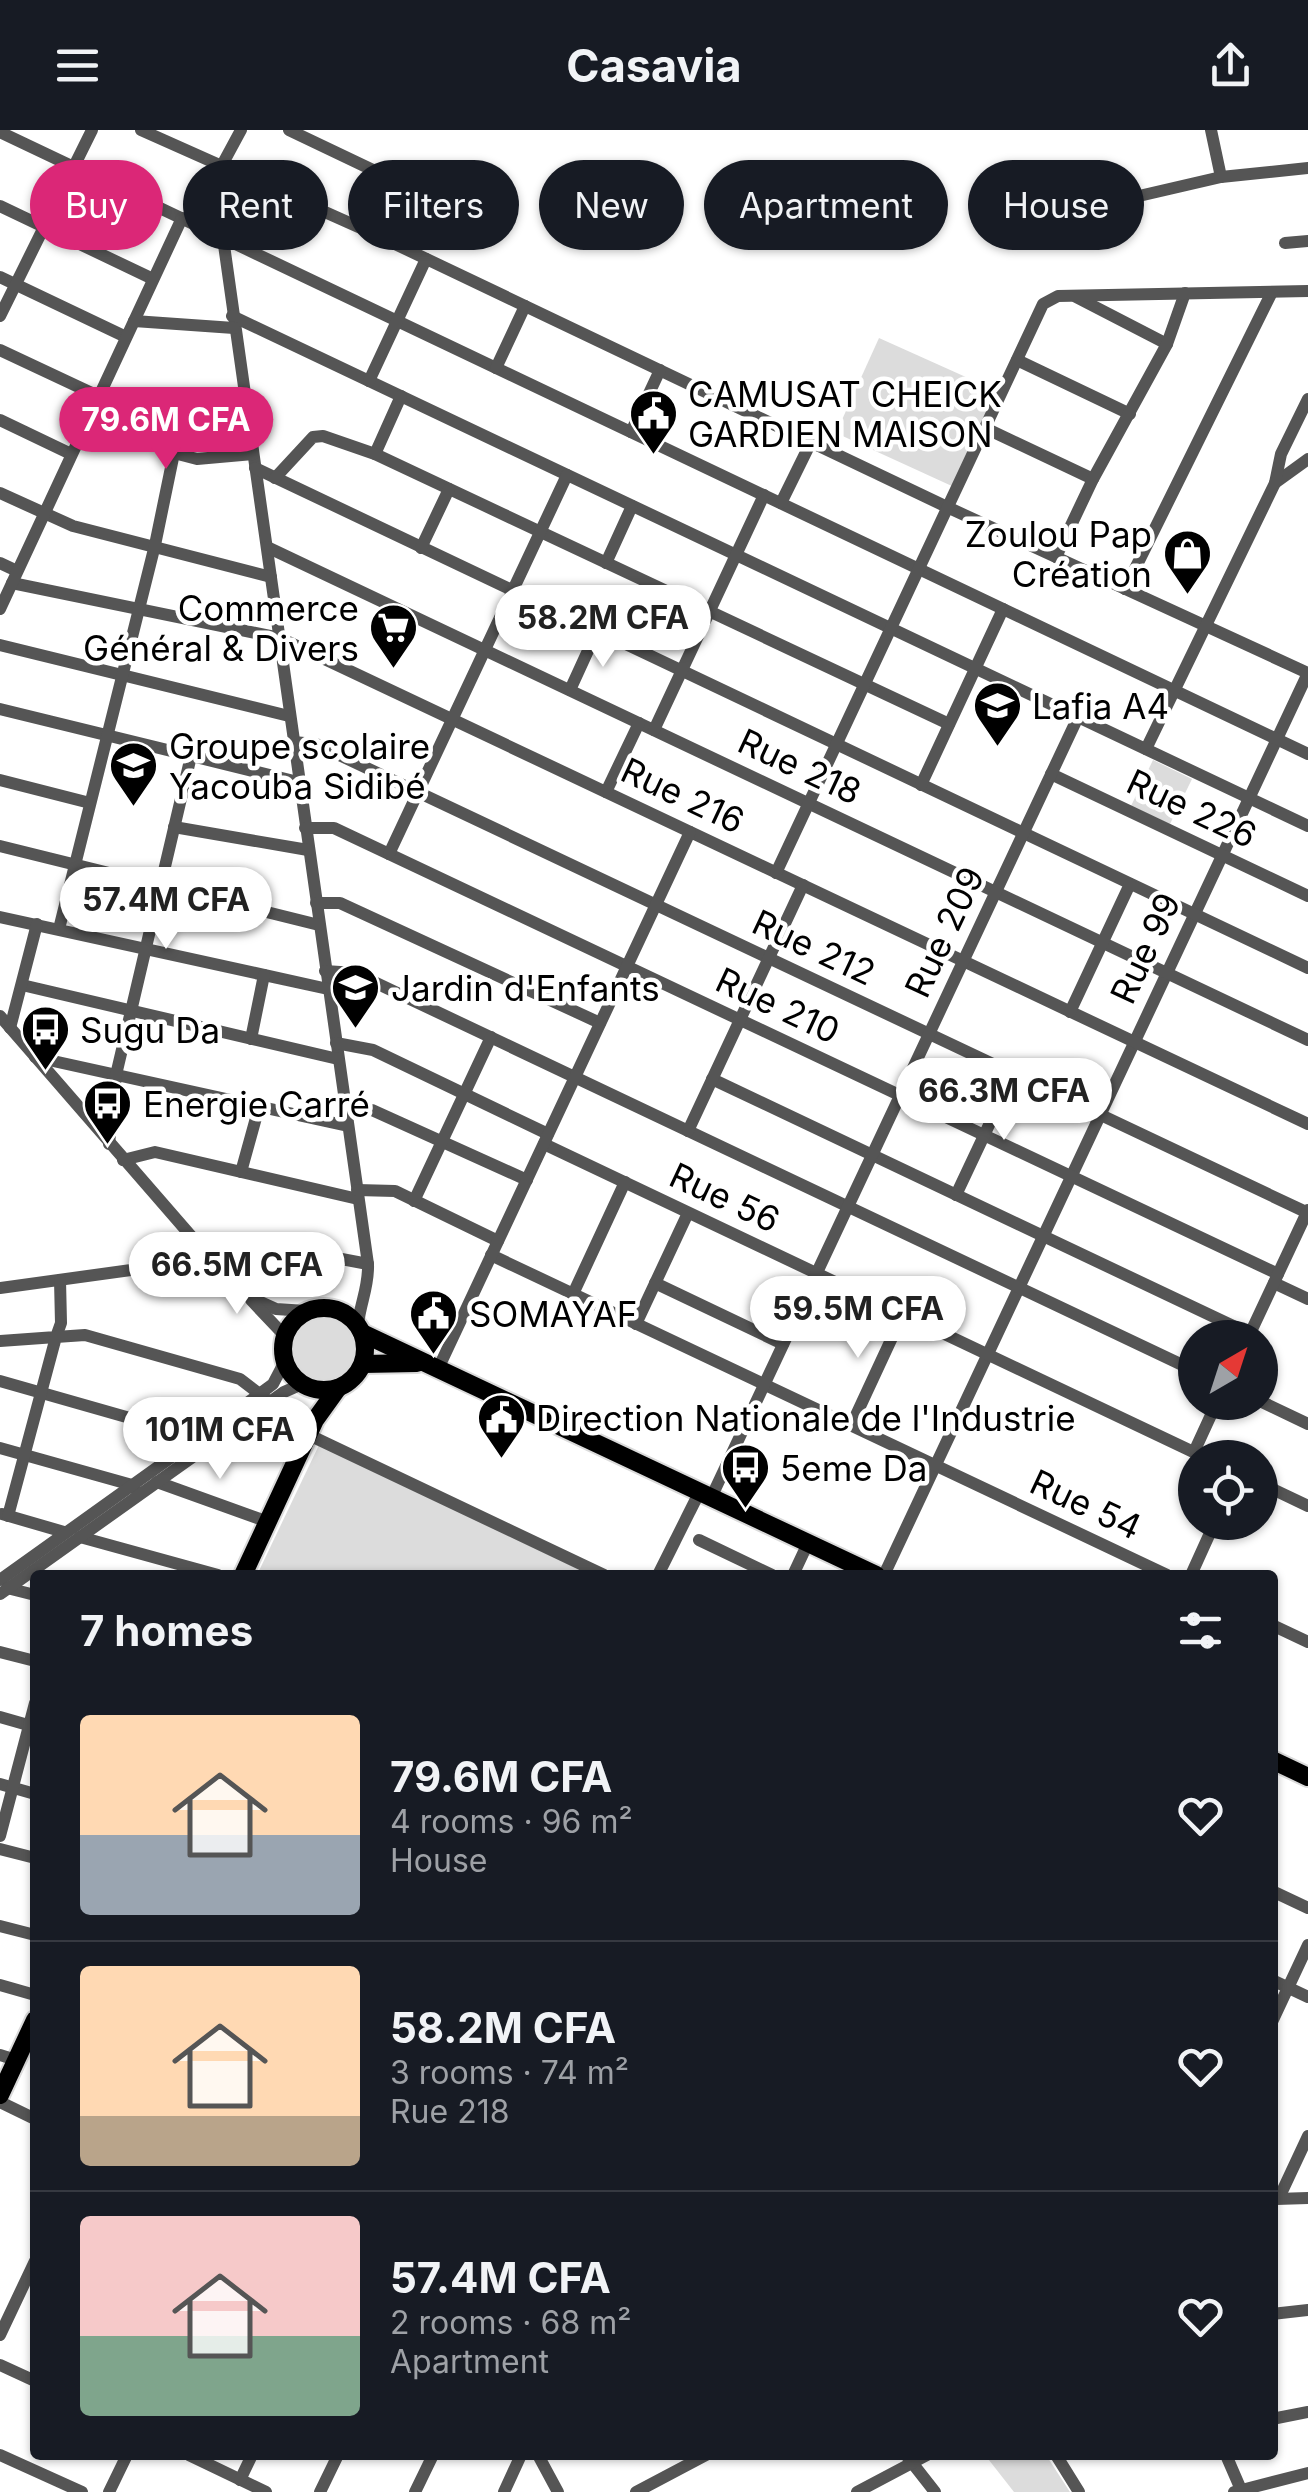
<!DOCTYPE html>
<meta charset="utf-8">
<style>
:root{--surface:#171b24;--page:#20242c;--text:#f1f3f6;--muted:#9ea1a6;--line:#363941;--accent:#db2777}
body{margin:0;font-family:Inter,sans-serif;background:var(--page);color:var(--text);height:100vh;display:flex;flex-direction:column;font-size:38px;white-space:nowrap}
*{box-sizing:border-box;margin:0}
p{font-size:32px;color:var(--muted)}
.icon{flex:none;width:55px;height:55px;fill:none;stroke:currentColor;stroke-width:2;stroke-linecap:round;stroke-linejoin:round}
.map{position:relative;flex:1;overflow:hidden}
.drawer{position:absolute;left:30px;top:1440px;width:1248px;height:890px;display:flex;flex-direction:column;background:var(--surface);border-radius:10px;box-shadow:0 2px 8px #0004}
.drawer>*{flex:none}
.banner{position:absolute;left:30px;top:30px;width:1250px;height:90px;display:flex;gap:20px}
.needle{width:65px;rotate:39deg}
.tools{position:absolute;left:1178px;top:1190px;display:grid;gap:20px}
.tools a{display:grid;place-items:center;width:100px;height:100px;border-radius:50%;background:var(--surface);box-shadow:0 2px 8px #0004;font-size:50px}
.price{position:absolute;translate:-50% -85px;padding:0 22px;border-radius:35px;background:#fff;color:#222;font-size:32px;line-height:65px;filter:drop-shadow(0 2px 5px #0008)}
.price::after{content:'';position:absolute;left:50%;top:60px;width:30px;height:22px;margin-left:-15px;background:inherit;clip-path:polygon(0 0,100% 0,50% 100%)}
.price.on{background:var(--accent);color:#fff}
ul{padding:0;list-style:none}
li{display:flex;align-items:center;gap:30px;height:250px;padding:0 50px}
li+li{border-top:2px solid var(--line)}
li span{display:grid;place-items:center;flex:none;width:280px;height:200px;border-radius:10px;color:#555}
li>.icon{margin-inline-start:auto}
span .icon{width:120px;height:120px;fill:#fffc;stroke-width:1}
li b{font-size:42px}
h2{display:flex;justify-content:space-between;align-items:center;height:120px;padding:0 50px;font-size:42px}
.chip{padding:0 35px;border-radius:45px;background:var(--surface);box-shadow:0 2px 8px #0004;font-size:35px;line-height:90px}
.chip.on{background:var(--accent);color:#fff}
header{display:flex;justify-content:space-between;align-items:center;height:130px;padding:0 50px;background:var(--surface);font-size:45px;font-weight:700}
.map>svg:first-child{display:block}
</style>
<header><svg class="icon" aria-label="menu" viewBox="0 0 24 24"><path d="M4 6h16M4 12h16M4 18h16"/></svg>Casavia<svg class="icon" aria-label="share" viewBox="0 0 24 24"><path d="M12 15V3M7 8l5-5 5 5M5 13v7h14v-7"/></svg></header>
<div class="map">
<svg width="1308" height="2362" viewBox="0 0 1308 2362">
<rect width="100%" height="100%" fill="#fff"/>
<g fill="#dcdcdc">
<polygon points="879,208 997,261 954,357 836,303"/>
<polygon points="1153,630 1192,649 1170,694 1131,676"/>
<circle cx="323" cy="1218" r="33"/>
<polygon points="319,1315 591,1445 257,1445"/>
<polygon points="985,2325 1046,2325 1070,2362 1014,2362"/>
</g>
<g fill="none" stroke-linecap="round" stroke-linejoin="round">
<defs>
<g id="major">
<circle cx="324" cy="1219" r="41"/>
<polyline points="362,1203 876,1445"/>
<polyline points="363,1234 417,1233"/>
<polyline points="243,1445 315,1290 338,1258"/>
<polyline points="1272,1630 1308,1647"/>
<polyline points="0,1965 35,1890"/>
</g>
</defs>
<use href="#major" stroke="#dbdbdb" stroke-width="22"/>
<g stroke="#555" stroke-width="12">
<polyline points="141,0 372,103 947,377 1308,543 884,1445"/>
<path d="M 241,0 L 221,37 L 223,108 L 368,1134 C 369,1157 360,1173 358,1195"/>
<polyline points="289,0 377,42 387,79 372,103"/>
<polyline points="1211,0 1221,47"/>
<polyline points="0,2 1308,624"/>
<polyline points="1139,66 1221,47 1308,38"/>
<polyline points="0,76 153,149"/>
<polyline points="1285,113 1308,111"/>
<polyline points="0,147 126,207"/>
<polyline points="1076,167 1167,214"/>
<polyline points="0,186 92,0"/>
<polyline points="232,186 1308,696"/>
<polyline points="134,191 234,198"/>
<polyline points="0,220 98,266 144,303"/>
<polyline points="1017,230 1130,284"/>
<polyline points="496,238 525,176"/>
<polyline points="369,251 426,129"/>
<polyline points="0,290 71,324"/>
<polyline points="84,295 147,306 174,323 197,329 253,324"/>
<polyline points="985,298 1093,349"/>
<polyline points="631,302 660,240"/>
<polyline points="375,324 401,266"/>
<polyline points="255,338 1308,838"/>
<polyline points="275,348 313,307 323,306 375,324 949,594"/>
<polyline points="1275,353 1308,329"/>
<polyline points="0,363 73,396 271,447"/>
<polyline points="781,373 811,312"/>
<polyline points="267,417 1308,910"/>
<polyline points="421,418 449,359"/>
<polyline points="1056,427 1093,349 1167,214 1185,163"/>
<polyline points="0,433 17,441"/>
<polyline points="606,433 632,376"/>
<polyline points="12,453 280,508 1308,994"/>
<polyline points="1125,459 1272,162"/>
<polyline points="0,479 182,88"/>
<polyline points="0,515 289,586"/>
<polyline points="570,560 597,501"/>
<polyline points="0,579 298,652"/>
<polyline points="654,600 764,365"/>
<polyline points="293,612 316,614 1308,1083"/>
<polyline points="1146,619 1275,353 1281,324 1308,269"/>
<polyline points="1051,644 1308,766"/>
<polyline points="0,650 90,673"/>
<polyline points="921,655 1003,479"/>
<polyline points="606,662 639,593"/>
<polyline points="174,697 308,720"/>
<polyline points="305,698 334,698 1278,1144"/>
<polyline points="0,716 319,795"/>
<polyline points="389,724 567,345"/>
<polyline points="776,743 1043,174 1058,166 1308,161"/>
<polyline points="316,773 340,773 600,893"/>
<polyline points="0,787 328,859"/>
<polyline points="59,799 155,415 174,323"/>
<polyline points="325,841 355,843 1195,1241"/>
<polyline points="22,855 338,929"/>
<polyline points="1070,882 1130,754"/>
<polyline points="0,886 211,1129 256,1170 276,1179 306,1181"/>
<polyline points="10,898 37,794"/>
<polyline points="251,909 264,845"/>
<polyline points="336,913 373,920 548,1004"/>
<polyline points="35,927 348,996"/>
<polyline points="712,949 1250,1204"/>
<polyline points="346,982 372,980 527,1050"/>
<polyline points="688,1001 803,755"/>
<polyline points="109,1014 116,945 191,626"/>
<polyline points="544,1014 1206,1328"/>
<polyline points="123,1030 155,1022 358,1069"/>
<polyline points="241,1042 259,977"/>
<polyline points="357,1060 395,1061 498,1111"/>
<polyline points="956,1065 1013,944"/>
<polyline points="414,1071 491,907"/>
<polyline points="491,1125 1167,1445"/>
<polyline points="655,1153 783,1214"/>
<polyline points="1274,1153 1308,1169"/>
<polyline points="0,1158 211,1129 274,1130 278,1117 368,1134"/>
<polyline points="573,1164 625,1052"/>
<polyline points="251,1170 284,1205"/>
<polyline points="636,1194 688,1083"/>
<polyline points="1248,1208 1308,1080"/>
<polyline points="0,1211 56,1207 61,1193 60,1150"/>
<polyline points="438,1239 690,702"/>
<polyline points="0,1251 200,1308"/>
<polyline points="1260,1271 1308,1294"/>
<polyline points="851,1296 903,1184"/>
<polyline points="309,1305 604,1445"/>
<polyline points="0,1318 132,1355 135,1359"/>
<polyline points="1194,1322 1217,1272"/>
<polyline points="157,1352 268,1392"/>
<polyline points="1260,1353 1308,1376"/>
<polyline points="711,1368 1078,587"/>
<polyline points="2,1384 64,1402"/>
<polyline points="8,1386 56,1207 85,1205 240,1249 270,1272"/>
<polyline points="80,1407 218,1445"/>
<polyline points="699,1410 772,1445"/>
<polyline points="658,1445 699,1363"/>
<polyline points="793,1445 808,1413"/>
<polyline points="1191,1445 1215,1392"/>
<polyline points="0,1450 261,1263 273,1254 284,1233"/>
<polyline points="7,1458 35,1465"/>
<polyline points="0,1464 284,1262 302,1254"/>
<polyline points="1272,1495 1308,1512"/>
<polyline points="0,1522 35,1531"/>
<polyline points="0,1587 35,1597"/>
<polyline points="0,1654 35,1664"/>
<polyline points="0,1706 35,1573"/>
<polyline points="0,1719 35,1728"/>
<polyline points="1272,1761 1308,1778"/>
<polyline points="0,1796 35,1805"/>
<polyline points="1272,1850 1308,1867"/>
<polyline points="0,1855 35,1865"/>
<polyline points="1272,1892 1308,1815"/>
<polyline points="0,1925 16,1930"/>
<polyline points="0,1972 35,1989"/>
<polyline points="1279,2068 1308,2006"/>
<polyline points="1276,2069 1308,2068"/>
<polyline points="1272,2184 1308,2180"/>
<polyline points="0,2205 35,2131"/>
<polyline points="0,2235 35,2251"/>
<polyline points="1272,2289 1308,2282"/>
<polyline points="0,2325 82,2362"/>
<polyline points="189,2325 266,2362"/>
<polyline points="538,2325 558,2362"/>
<polyline points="906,2325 935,2362"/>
<polyline points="1056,2325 1079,2362"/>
<polyline points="1226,2325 1242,2362"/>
<polyline points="240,2350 252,2325"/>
<polyline points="109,2362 127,2325"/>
<polyline points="320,2362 338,2325"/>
<polyline points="415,2362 433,2325"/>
<polyline points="504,2362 521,2325"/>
<polyline points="636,2362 706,2325"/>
<polyline points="857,2362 927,2325"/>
<polyline points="1234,2362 1308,2343"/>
</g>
<use href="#major" stroke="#000" stroke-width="18"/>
</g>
<defs>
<symbol id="civic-pin" viewBox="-11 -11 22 30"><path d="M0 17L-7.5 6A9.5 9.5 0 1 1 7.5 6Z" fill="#000" stroke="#fff"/><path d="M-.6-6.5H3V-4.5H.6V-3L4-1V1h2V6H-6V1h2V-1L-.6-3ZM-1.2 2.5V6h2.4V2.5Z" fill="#fff"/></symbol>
<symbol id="shop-pin" viewBox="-11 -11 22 30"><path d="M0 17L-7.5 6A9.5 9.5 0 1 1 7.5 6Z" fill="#000" stroke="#fff"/><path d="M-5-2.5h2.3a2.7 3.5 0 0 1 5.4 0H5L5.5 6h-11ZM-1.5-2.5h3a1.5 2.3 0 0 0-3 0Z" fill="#fff"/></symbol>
<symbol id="supermarket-pin" viewBox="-11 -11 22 30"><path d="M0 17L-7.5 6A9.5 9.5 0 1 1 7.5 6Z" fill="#000" stroke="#fff"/><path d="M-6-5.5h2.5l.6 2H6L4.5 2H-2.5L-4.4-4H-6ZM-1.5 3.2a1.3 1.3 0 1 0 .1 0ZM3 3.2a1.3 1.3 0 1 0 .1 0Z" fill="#fff"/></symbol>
<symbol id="school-pin" viewBox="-11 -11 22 30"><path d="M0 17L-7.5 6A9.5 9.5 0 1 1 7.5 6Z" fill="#000" stroke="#fff"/><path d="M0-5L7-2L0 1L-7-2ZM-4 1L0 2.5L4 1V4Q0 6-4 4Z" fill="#fff"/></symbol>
<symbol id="bus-pin" viewBox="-11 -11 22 30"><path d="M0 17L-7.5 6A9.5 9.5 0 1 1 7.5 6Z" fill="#000" stroke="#fff"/><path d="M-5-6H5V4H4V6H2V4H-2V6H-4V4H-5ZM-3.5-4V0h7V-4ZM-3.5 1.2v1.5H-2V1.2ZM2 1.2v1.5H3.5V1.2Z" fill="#fff"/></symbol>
</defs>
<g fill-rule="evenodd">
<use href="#civic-pin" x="626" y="256" width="55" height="75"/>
<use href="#shop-pin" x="1160" y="396" width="55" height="75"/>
<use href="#supermarket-pin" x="366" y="470" width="55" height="75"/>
<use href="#school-pin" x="970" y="548" width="55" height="75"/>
<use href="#school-pin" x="106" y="608" width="55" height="75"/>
<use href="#school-pin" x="328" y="830" width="55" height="75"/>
<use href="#bus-pin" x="18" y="872" width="55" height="75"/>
<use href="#bus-pin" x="80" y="946" width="55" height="75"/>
<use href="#civic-pin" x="406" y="1156" width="55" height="75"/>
<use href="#civic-pin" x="474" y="1260" width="55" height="75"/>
<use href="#bus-pin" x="718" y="1310" width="55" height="75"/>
</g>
<g text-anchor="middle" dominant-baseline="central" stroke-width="9" stroke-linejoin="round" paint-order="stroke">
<g font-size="35" fill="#000" stroke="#fff" text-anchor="start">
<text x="688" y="264">CAMUSAT CHEICK<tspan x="688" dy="40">GARDIEN MAISON</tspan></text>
<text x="1152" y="404" text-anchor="end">Zoulou Pap<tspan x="1152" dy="40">Création</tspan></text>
<text x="359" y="478" text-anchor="end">Commerce<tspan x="359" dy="40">Général &amp; Divers</tspan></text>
<text x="1032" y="576">Lafia A4</text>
<text x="169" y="616">Groupe scolaire<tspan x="169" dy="40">Yacouba Sidibé</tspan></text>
<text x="391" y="858">Jardin d'Enfants</text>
<text x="80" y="900">Sugu Da</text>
<text x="143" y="974">Energie Carré</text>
<text x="469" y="1184">SOMAYAF</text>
<text x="536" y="1288">Direction Nationale de l'Industrie</text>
<text x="780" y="1338">5eme Da</text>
</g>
<g font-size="35" fill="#000" stroke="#fff">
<text transform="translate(800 636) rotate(25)">Rue 218</text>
<text transform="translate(683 665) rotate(25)">Rue 216</text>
<text transform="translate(1192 678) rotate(25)">Rue 226</text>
<text transform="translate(944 802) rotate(-65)">Rue 209</text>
<text transform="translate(814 817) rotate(25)">Rue 212</text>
<text transform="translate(1145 818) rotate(-65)">Rue 99</text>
<text transform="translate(778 875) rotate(25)">Rue 210</text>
<text transform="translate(725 1067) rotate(25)">Rue 56</text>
<text transform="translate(1086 1374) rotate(25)">Rue 54</text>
</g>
</g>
</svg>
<div class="tools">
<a><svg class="needle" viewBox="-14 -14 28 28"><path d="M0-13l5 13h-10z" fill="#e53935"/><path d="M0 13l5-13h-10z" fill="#9ea1a6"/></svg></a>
<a><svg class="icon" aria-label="locate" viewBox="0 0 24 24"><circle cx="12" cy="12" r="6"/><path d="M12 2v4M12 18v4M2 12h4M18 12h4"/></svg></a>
</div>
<b class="price on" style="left:166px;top:342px">79.6M CFA</b>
<b class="price" style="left:603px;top:540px">58.2M CFA</b>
<b class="price" style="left:166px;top:822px">57.4M CFA</b>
<b class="price" style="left:1004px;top:1013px">66.3M CFA</b>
<b class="price" style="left:237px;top:1187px">66.5M CFA</b>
<b class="price" style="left:858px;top:1231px">59.5M CFA</b>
<b class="price" style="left:220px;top:1352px">101M CFA</b>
<div class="banner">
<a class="chip on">Buy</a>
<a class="chip">Rent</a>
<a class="chip">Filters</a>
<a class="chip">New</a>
<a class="chip">Apartment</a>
<a class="chip">House</a>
</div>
<section class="drawer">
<h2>7 homes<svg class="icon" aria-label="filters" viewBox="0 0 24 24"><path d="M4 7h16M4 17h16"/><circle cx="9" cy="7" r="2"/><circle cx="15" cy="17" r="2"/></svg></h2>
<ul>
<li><span style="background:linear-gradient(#ffd9b3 60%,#9aa5b1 0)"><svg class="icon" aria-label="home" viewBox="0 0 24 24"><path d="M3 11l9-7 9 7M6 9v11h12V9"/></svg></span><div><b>79.6M CFA</b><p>4 rooms · 96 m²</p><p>House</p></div><svg class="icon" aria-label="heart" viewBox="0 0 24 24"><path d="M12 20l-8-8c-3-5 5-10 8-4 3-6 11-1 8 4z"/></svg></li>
<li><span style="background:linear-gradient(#ffd9b3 75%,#b9a48a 0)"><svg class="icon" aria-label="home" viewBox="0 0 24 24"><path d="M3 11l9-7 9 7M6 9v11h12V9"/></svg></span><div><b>58.2M CFA</b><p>3 rooms · 74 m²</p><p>Rue 218</p></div><svg class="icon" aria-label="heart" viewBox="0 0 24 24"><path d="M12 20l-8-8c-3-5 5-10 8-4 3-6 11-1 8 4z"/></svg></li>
<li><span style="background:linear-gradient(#f6c9c9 60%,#7fa58c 0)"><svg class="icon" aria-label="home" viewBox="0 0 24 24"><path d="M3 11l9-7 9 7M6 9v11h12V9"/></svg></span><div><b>57.4M CFA</b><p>2 rooms · 68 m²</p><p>Apartment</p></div><svg class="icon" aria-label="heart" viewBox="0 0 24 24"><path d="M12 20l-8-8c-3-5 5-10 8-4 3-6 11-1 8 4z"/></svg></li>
</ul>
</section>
</div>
